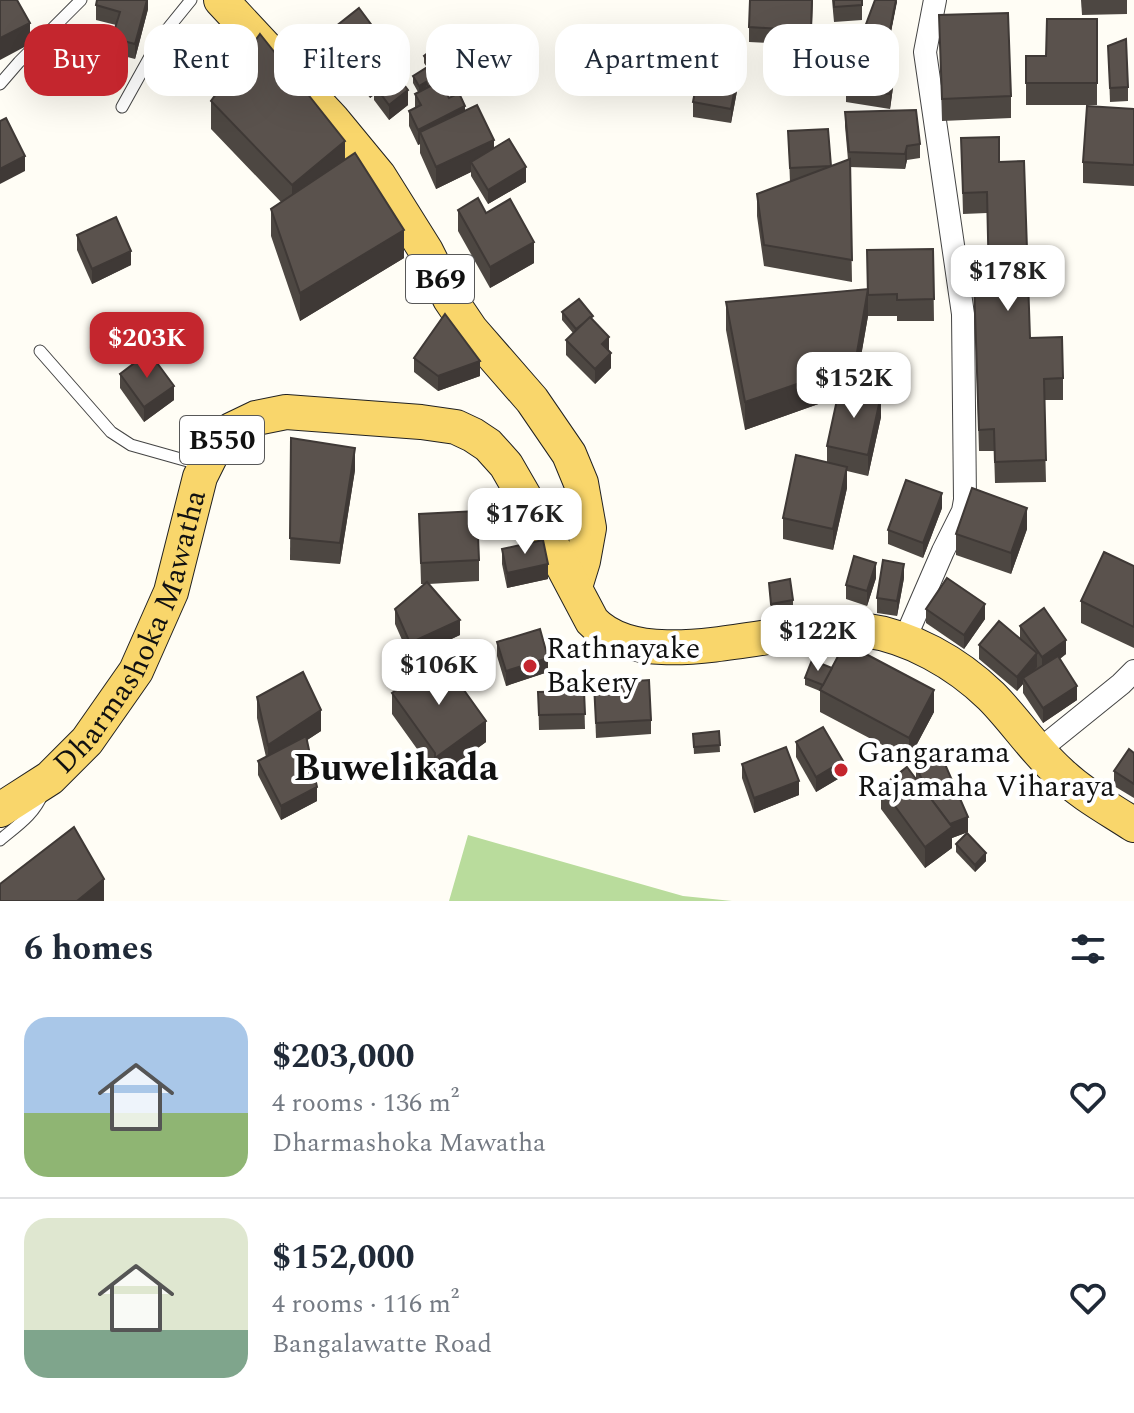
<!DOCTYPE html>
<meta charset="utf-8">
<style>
:root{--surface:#fff;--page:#f2f2f3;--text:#1f2937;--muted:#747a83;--line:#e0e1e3;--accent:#c4262e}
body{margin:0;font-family:Spectral,serif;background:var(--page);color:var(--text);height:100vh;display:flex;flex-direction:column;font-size:30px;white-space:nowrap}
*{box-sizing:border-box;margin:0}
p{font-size:26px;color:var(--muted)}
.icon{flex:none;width:44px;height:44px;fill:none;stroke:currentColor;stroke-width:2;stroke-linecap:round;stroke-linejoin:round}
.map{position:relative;height:901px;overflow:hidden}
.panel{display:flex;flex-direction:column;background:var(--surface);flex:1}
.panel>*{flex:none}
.hud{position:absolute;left:24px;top:24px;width:1086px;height:72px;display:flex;gap:16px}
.price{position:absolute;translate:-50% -68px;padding:0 18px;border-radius:16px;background:#fff;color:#222;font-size:26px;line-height:52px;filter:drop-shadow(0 2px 4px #0008)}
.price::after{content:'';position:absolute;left:50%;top:48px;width:24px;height:18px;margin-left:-12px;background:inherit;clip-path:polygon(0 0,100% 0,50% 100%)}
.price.active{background:var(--accent);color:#fff}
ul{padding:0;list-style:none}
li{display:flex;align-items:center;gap:24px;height:200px;padding:0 24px}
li+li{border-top:2px solid var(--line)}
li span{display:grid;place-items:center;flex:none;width:224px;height:160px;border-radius:24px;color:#555}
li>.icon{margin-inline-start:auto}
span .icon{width:96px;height:96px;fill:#fffc;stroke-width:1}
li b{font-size:34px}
h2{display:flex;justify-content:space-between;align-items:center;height:96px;padding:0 24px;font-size:34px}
.tag{padding:0 28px;border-radius:24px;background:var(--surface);box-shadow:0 8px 32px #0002;font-size:28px;line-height:72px}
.tag.active{background:var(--accent);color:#fff}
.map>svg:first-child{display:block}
</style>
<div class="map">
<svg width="1134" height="901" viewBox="0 0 1134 901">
<rect width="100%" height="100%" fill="#fffdf5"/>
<polygon fill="#b9dc9c" points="468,835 683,896 732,901 449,901"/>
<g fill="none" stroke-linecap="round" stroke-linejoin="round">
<defs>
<g id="lane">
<polyline points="0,84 19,62 81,0"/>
<polyline points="122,107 161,37 191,0"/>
<polyline points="40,351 111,432 131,445 202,465"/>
<path d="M 0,840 C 18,825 34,815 43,793"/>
</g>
<g id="street">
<polyline points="904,641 943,551 963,511 965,500 963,314 925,52 935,0"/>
<polyline points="1038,751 1121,684 1134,671"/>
</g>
<g id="primary">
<polyline points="221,0 332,119 379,176 426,251 450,299 471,330 532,400 569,454 581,483 589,528 583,561 575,587"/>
<path id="s1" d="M 0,810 L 50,778 L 87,741 L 136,671 L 171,592 L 200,477 L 215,447 L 231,430 L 256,418 L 286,412 L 421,422 L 456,427 L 473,435 L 488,445 L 506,465 L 547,536 L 592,621 C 647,680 790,620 863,630 C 910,636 957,663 991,696 C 1015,720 1034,750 1060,773 C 1082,794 1108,808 1134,825"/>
</g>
</defs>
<use href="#lane" stroke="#444" stroke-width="13"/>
<use href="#street" stroke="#444" stroke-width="24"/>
<use href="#primary" stroke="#222" stroke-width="36"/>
<use href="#lane" stroke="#fff" stroke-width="11"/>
<use href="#street" stroke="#fff" stroke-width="22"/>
<use href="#primary" stroke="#f9d66b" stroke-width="34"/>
</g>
<g fill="#4d4742">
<polygon points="148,0 148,9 135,59 112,53 112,38 116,25 96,20 96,5"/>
<polygon points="813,0 811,45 749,42 749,27"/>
<polygon points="832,0 862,0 862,20 834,22"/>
<polygon points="897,0 888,47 862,43 862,35"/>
<polygon points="1081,0 1127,0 1127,14 1082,15"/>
<polygon points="939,15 1011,96 1011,118 942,121"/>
<polygon points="1097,19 1097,105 1026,105 1026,56 1046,56"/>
<polygon points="330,31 408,62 400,68 400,74 397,76 408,105 389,120 374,100 374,95 370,98 330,45"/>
<polygon points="1108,46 1128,87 1128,101 1110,102"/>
<polygon points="424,56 456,74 442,84 449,98 465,110 494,149 526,182 488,204 471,176 471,172 436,189 420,153 420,144 418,145 409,126 409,111 415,108 415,94 418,92 413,83 413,76 435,83 437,82 424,63"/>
<polygon points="896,66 890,109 846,102 846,88"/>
<polygon points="737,91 731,123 693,117 693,102"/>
<polygon points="211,101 345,159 404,258 300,321 271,236 271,209 281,202 211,129"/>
<polygon points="1134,109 1134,186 1083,183 1083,162"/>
<polygon points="845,112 920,144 920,158 907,160 905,169 850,167 852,282 764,266 757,216 757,194 790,182 788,131 831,167 848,160 845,126"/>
<polygon points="961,138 999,162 1030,338 1063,378 1063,400 1044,400 1046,482 995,483 994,451 979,451 974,283 989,283 987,213 963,214"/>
<polygon points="458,210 486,213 534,263 490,288 458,231"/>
<polygon points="77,235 131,265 92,284 77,250"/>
<polygon points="933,249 934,321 897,321 897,316 868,316 855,390 881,417 868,476 847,471 847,488 833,550 783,539 783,518 827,462 827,446 838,397 745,430 726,330 726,302 867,289"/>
<polygon points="562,312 593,320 609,352 611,368 595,384 566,355 566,340 573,333 562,320"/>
<polygon points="414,358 480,376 438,391 414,372"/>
<polygon points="120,374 174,400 144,422 120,388"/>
<polygon points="291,438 355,470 340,564 290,560"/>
<polygon points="942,508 923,558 888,544 888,530"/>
<polygon points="419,514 479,560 479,581 429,584 460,635 410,658 395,624 395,609 424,584 421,584"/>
<polygon points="1027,529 1011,574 956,555 956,534"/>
<polygon points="502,549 548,579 507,588 502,564"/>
<polygon points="1134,566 1134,648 1081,623 1081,601"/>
<polygon points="876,578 867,606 846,599 846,585"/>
<polygon points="904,578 897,616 877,613 877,598"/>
<polygon points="769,583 793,600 793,608 771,611"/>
<polygon points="926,609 985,619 964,649 926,623"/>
<polygon points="1020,626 1066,654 1060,659 1077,700 1043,723 1023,693 1023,684 1017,691 979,659 979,645 1020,638"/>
<polygon points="497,642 548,672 506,686 497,656"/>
<polygon points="805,678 934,712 909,759 820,712 820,691 805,685"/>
<polygon points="594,684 651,720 651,734 596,738"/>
<polygon points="584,691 585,729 539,730 538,692"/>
<polygon points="392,693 486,742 435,779 435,774 392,714"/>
<polygon points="257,697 321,731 307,740 317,801 281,820 258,775 258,761 266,757 257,718"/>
<polygon points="719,731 720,752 694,754 693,734"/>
<polygon points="796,742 843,776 816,792 796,757"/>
<polygon points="1134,753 1134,798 1114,786 1114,771"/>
<polygon points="742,764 799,795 754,813 742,778"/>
<polygon points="916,766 968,832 952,838 952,848 925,868 881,809 881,787 916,779"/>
<polygon points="956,844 986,861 975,872 956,852"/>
</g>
<g fill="#3f3936">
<polygon points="147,0 148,0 148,9 135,59 135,44"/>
<polygon points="896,0 897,2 888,47 888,40"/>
<polygon points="30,23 30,44 0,60 0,38"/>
<polygon points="408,48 408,62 400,68 400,74 378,91 374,85 374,95 370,98 370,83 397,56"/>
<polygon points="896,52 896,66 890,109 890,94"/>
<polygon points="456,66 456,74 440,86 440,78"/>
<polygon points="737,77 737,91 731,123 731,109"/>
<polygon points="426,82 426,89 419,93 419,86"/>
<polygon points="408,90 408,105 389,120 389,105"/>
<polygon points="465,106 465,121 420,132 420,144 418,145 418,130"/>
<polygon points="494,140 494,162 471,162 471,172 436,189 436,167"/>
<polygon points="345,141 345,168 292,213 292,185"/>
<polygon points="907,146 907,160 905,169 905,154"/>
<polygon points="25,156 25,171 0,184 0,169"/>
<polygon points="526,167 526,182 488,204 488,190"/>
<polygon points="404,230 404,258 300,321 300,293"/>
<polygon points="534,242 534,263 490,288 490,267"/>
<polygon points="131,251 131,265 92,284 92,269"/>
<polygon points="868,289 868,316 855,391 745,430 745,402"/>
<polygon points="609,337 609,351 602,344"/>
<polygon points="611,353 611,368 595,384 595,369"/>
<polygon points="480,361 480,376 438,391 438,376"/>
<polygon points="174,386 174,400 144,422 144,407"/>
<polygon points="881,395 881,417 868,476 868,455"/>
<polygon points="355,448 355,470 340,564 340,543"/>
<polygon points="847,467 847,488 833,550 833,529"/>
<polygon points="942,493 942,508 923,558 923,543"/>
<polygon points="1027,508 1027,529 1011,574 1011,553"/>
<polygon points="876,563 876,578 867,606 867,591"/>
<polygon points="548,564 548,579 507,588 507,573"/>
<polygon points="904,564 904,578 897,616 897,601"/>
<polygon points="985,604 985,619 964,649 964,635"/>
<polygon points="460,620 460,635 410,658 410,643"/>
<polygon points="1066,640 1066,654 1042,671 1042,657"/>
<polygon points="1037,653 1037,667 1025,681 1023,678 1023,684 1017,691 1017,677"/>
<polygon points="548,658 548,672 506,686 506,671"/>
<polygon points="1077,686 1077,700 1043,723 1043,708"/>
<polygon points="934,690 934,712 909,759 909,738"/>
<polygon points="321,710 321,731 268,766 268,745"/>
<polygon points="486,721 486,742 435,779 435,758"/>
<polygon points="843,761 843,776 816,792 816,777"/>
<polygon points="799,781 799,795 754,813 754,798"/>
<polygon points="317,787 317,801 281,820 281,806"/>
<polygon points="968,817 968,832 952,838 952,848 925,868 925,847 946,825"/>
<polygon points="986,853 986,861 975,872 975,865"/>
<polygon points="104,879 104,901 77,901"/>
</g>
<g fill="#5a524d" stroke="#3f3936" stroke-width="2">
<polygon points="0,0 17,0 30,23 0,38"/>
<polygon points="97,0 147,0 135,44 112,38 120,12 96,5"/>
<polygon points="750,0 812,0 811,31 749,27"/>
<polygon points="834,0 862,0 862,5 834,7"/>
<polygon points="875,0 896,0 888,40 862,35"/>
<polygon points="359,8 382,39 394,30 408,48 397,56 400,60 370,83 330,31"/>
<polygon points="1008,13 1011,96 942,99 939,15"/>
<polygon points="1047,19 1097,19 1097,83 1026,83 1026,56 1046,56"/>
<polygon points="260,34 345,141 292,185 211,101"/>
<polygon points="1126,39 1128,87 1110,88 1108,46"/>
<polygon points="439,44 456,66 440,78 424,56"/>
<polygon points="852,46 896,52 890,94 846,88"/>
<polygon points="426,68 435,83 428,87 426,82 419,86 413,76"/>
<polygon points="393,70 408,90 389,105 374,85"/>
<polygon points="699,70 737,77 731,109 693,102"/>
<polygon points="440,81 449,98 459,93 465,106 418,130 409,111 421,105 415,94"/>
<polygon points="477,105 494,140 436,167 420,132"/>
<polygon points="1087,106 1134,109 1134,165 1083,162"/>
<polygon points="916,110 920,144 907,146 905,154 849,152 845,112"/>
<polygon points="6,118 25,156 0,169 0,121"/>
<polygon points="828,129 831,166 790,168 788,131"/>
<polygon points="999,137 999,162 1024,161 1030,338 1062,337 1063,378 1044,379 1046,460 995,462 994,429 979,430 974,283 989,283 987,192 963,193 961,138"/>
<polygon points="509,139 526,167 488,190 471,162"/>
<polygon points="355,153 404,230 300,293 271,209"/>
<polygon points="850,159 852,260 764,245 757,194"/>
<polygon points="478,198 486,213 510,199 534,242 490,267 458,210"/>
<polygon points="116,217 131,251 92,269 77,235"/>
<polygon points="933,249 934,299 897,300 897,294 868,295 867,250"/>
<polygon points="868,289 855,364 745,402 726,302"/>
<polygon points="579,299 593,316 576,329 562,312"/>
<polygon points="445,314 480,361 438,376 414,358"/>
<polygon points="590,317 609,337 602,344 611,353 595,369 566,340"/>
<polygon points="149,352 174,386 144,407 120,374"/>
<polygon points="840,386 881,395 868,455 827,446"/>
<polygon points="291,438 355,448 340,543 290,538"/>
<polygon points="796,455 847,467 833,529 783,518"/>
<polygon points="906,480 942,493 923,543 888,530"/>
<polygon points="972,488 1027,508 1011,553 956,534"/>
<polygon points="477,511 479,560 421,563 419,514"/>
<polygon points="543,540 548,564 507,573 502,549"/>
<polygon points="1104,552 1134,566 1134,627 1081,601"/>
<polygon points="854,556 876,563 867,591 846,585"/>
<polygon points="883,560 904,564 897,601 877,598"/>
<polygon points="947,578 985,604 964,635 926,609"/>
<polygon points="790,579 793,600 771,604 769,583"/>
<polygon points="427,582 460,620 410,643 395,609"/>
<polygon points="1044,608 1066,640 1042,657 1020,626"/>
<polygon points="999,621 1037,653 1017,677 979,645"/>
<polygon points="540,629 548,658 506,671 497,642"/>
<polygon points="845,643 934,690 909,738 820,690"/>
<polygon points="1058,656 1077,686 1043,708 1023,678"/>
<polygon points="441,658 486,721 435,758 435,753 392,693"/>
<polygon points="812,660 832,668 823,685 805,678"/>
<polygon points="303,672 321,710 268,745 257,697"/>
<polygon points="649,680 651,720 596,723 594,684"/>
<polygon points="584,691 585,714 539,715 538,692"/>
<polygon points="823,727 843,761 816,777 796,742"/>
<polygon points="719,731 720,745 694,747 693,734"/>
<polygon points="306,736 317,787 281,806 258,761"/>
<polygon points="786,747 799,781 754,798 742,764"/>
<polygon points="1129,749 1134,753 1134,784 1114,771"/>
<polygon points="941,755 968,817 950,824 929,796 916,766"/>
<polygon points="907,767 952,827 925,847 881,787"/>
<polygon points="74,827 104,879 77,901 0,901 0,884"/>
<polygon points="967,833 986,853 975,865 956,844"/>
</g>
<g fill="#c4262e" stroke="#fff" stroke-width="3">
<circle cx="530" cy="666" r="8"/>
<circle cx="841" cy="770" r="8"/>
</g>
<g text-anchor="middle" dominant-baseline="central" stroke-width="8" stroke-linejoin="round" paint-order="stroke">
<g fill="#fff" stroke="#585858" stroke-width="2">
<rect x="406" y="255" width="68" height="48" rx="6"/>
<rect x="180" y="416" width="84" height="48" rx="6"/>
</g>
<g font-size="28" font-weight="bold" fill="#111">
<text x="440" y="279">B69</text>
<text x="222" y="440">B550</text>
</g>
<g font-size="30" fill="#111" stroke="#fff">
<text stroke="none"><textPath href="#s1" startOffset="230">Dharmashoka Mawatha</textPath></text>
</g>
<g font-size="30" fill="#111" stroke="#fff" text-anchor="start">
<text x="546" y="649">Rathnayake<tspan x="546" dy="34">Bakery</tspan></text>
<text x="857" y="753">Gangarama<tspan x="857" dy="34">Rajamaha Viharaya</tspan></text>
</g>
<g font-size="38" font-weight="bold" fill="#111" stroke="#fff">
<text x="396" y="769">Buwelikada</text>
</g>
</g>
</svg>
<b class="price" style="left:1008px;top:313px">$178K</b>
<b class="price active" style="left:147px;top:380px">$203K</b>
<b class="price" style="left:854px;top:420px">$152K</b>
<b class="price" style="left:525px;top:556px">$176K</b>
<b class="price" style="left:818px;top:673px">$122K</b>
<b class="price" style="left:439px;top:707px">$106K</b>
<div class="hud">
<a class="tag active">Buy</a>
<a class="tag">Rent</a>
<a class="tag">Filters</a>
<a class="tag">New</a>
<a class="tag">Apartment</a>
<a class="tag">House</a>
</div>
</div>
<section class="panel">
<h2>6 homes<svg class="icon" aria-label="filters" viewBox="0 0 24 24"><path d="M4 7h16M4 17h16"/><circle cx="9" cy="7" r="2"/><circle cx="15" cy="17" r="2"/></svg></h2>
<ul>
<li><span style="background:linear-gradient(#a9c7e8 60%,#8fb573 0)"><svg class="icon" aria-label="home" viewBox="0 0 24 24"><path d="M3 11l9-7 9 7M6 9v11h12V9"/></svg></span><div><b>$203,000</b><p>4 rooms · 136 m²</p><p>Dharmashoka Mawatha</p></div><svg class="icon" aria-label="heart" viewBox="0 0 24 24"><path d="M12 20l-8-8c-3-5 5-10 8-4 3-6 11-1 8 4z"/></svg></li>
<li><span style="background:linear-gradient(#dfe7d0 70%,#7fa58c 0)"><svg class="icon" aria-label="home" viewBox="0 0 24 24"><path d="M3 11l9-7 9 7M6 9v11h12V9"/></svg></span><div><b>$152,000</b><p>4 rooms · 116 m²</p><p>Bangalawatte Road</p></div><svg class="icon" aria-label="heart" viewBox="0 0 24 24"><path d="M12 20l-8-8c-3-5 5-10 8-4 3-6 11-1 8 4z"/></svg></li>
</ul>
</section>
